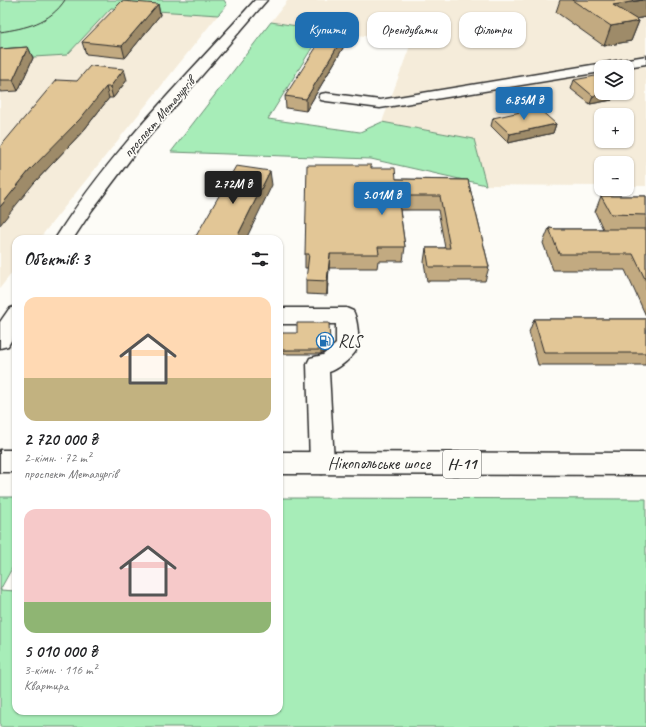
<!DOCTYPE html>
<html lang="uk">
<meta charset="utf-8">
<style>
:root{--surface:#fff;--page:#f2f2f2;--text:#202124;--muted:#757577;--accent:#1f6fb2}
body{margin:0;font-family:Caveat,sans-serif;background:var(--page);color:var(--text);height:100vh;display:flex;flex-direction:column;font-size:15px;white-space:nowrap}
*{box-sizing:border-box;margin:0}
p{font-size:13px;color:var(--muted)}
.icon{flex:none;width:22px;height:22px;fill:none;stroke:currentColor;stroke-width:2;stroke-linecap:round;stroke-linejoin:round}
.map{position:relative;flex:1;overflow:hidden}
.details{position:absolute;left:12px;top:235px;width:271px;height:480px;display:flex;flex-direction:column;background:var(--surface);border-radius:12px;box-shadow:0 1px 3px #0004}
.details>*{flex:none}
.banner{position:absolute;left:295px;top:12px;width:291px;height:36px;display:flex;gap:8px}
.buttons{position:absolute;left:594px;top:60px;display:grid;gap:8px}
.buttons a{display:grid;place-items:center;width:40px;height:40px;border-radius:8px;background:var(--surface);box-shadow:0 1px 3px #0004;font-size:20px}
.price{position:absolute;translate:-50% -34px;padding:0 9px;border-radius:4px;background:var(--accent);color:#fff;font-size:13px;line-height:26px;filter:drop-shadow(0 1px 2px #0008)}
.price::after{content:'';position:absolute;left:50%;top:24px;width:12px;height:9px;margin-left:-6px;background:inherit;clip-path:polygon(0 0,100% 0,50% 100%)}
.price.selected{background:#222;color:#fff}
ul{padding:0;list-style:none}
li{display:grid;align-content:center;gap:8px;height:212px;padding:0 12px}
li span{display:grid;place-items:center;height:124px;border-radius:12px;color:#555}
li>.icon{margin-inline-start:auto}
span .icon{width:72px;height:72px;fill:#fffc;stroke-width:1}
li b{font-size:17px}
h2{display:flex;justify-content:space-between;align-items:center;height:48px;padding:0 12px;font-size:17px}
.chip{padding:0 14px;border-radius:12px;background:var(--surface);box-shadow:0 1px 3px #0004;font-size:14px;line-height:36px}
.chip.selected{background:var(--accent);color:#fff}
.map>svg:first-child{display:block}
</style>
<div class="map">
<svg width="646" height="727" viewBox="0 0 646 727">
<rect width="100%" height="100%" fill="#fdfcf7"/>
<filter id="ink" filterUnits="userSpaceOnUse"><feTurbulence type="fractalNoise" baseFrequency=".025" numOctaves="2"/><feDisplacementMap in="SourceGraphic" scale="8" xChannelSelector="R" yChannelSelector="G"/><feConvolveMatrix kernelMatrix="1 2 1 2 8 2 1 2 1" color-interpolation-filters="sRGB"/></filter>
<g filter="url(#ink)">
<g fill="#f5ecda" fill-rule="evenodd">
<path d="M 288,0 L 646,0 L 646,186 L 627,186 L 627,163 L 601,163 L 601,186 L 486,185 L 474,139 L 382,122 L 411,43 L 271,22 ZM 601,67 L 627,67 L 627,93 L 601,93 ZM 601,115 L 627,115 L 627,141 L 601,141 Z"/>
<polygon points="111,8 218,15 39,239 16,239 16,268 0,288 0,59 67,55"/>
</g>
<g fill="#a7edb8" stroke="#698c72">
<polygon points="0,0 224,0 227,5 218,15 111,8 67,55 0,59"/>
<polygon points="271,22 323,30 268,119 360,132 382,122 474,139 486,185 371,159 171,152"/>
<polygon points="0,497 16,497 16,561 0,590 16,591 16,711 279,711 279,498 646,499 646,727 0,727"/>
</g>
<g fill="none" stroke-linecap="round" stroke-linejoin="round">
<defs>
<g id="minor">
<polygon points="646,56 646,64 627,67 601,67 601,72 380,108 326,101 321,100 319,97 321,94 326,93 380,100"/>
<path d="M 279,308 L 346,308 L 353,311 C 357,317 360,340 357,348 C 355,356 337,370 329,372 L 334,463 L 331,471 L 322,474 L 313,471 L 310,463 L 307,364 L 310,358 L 323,355 L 336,344 L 336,324 L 279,324 Z"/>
</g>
<g id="major">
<path d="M 255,0 L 267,0 L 138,149 L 92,210 L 73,239 L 55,239 C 110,151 186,77 255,0 Z"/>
<polygon points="16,306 16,332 8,346 0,348 0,322 9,309"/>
<rect x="0" y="450" width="16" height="22"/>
<polygon points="279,452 646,453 646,475 279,474"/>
</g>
</defs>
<use href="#minor" stroke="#2b2b2b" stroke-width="3"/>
<use href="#major" stroke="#2b2b2b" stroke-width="3"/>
<use href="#minor" fill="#fdfcf7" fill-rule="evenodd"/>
<use href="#major" fill="#fdfcf7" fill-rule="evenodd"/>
<path stroke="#2b2b2b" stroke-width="1" d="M 0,32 C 26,28 50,23 65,0"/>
</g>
<g fill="#c2aa81" stroke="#2b2b2b">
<polygon points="560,0 646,0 646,17 636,19 639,21 631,41 604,46 556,12"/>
<polygon points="158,4 160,15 125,58 86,54 82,42"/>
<polygon points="339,36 343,37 343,48 306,111 286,108 285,96"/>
<polygon points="28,47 33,58 18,91 0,92 0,49"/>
<polygon points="127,80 113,98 109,98 84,130 34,183 77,81"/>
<polygon points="574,80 612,100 590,104 571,89"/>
<polygon points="493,118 556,124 553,133 508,143 491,126"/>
<polygon points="371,168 396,179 468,180 489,267 485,281 427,281 424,262 426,248 445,248 438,210 400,210 405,247 403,261 378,261 377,268 329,268 327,295 306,294 306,280 308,268 305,268 305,254"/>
<polygon points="601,196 646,196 646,316 625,270 553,270 543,243 549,228 556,229 603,229 595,212"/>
<polygon points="534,319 646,319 646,365 538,365 529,332"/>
<polygon points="329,348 321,354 281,354 281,350"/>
</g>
<g fill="#9e8b69" stroke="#2b2b2b">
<polygon points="643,0 646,0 646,17 608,24 613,5"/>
<polygon points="158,4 160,15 125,58 122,46"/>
<polygon points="639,21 631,41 604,46 611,26"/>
<polygon points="343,37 343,48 306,111 306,99"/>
<polygon points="28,47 33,58 18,91 13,80"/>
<polygon points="124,69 127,80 113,98 110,87"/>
<polygon points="106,87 109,98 84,130 34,183 0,225 0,207 29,171"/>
<polygon points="608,93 614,93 612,100 590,104 593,96"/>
<polygon points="556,124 553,133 508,143 510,134"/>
<polygon points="270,171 272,185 246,239 236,239"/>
<polygon points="330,254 329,268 327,295 327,281"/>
<polygon points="330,343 329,348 321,354 321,350"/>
</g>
<g fill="#e2c696" stroke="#2b2b2b">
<polygon points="572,0 643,0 613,5 639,21 611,26"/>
<polygon points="122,1 158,4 122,46 82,42"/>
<polygon points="328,29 339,36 343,37 306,99 285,96"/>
<polygon points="28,47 13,80 0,80 0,49"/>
<polygon points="90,66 124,69 110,87 106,87 80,119 29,171 0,207 0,147 56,80 77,81"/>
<polygon points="595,76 601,81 601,93 608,93 593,96 574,80"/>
<polygon points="538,108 556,124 510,134 493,118"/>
<polygon points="307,165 371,165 371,168 395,168 396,179 468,180 489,267 429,267 426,248 450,248 440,196 398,196 405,247 378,247 379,254 330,254 327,281 306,280 309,254 305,254"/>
<polygon points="236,166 270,171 236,239 192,239 194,236 196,236"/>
<polygon points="601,196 646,196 646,215 611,214"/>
<polygon points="549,228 556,229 646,229 646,281 633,254 559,254"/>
<polygon points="534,319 646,319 646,353 544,353"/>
<polygon points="297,323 329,323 330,343 321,350 281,350 281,333 297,333"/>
</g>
</g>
<defs>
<symbol id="fuel-ring" viewBox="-11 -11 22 22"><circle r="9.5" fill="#fdfcf7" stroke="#1f6fb2" stroke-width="1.5"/><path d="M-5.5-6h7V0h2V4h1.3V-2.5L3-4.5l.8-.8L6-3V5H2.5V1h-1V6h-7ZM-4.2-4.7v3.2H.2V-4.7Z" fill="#1f6fb2"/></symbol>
</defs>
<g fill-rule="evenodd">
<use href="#fuel-ring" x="315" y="331" width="20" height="20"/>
</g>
<g text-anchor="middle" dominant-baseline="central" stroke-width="3.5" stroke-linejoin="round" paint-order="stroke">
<g font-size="14" fill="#2b2b2b" stroke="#fdfcf7">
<text transform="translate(159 117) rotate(-49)">проспект Металургів</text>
</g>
<rect fill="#fdfcf7" stroke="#6a6a68" stroke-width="1" x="443" y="450" width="38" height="28" rx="3"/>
<g font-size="16" font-weight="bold" fill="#2b2b2b">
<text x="462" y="464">Н-11</text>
</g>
<g font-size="17" fill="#2b2b2b" stroke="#fdfcf7" text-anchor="start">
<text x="338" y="341">RLS</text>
</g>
<g font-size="17" fill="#2b2b2b" stroke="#fdfcf7">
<text x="379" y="463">Нікопольське шосе</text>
</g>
</g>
</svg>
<div class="buttons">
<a><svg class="icon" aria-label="layers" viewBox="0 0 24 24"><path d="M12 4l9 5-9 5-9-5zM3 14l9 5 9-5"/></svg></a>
<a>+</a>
<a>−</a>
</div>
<b class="price" style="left:524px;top:121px">6.85M ₴</b>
<b class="price selected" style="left:233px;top:205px">2.72M ₴</b>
<b class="price" style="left:382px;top:216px">5.01M ₴</b>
<div class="banner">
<a class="chip selected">Купити</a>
<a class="chip">Орендувати</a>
<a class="chip">Фільтри</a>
</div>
<section class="details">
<h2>Об’єктів: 3<svg class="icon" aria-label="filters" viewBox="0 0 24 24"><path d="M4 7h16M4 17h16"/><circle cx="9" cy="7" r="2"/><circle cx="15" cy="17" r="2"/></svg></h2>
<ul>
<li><span style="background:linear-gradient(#ffd9b3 65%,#c2b280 0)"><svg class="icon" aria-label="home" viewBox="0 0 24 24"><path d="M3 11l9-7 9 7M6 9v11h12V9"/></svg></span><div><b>2 720 000 ₴</b><p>2-кімн. · 72 m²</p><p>проспект Металургів</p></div></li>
<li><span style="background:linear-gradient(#f6c9c9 75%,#8fb573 0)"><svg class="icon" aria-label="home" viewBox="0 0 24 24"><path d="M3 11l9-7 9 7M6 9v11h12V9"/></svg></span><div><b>5 010 000 ₴</b><p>3-кімн. · 116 m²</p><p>Квартира</p></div></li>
</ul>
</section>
</div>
